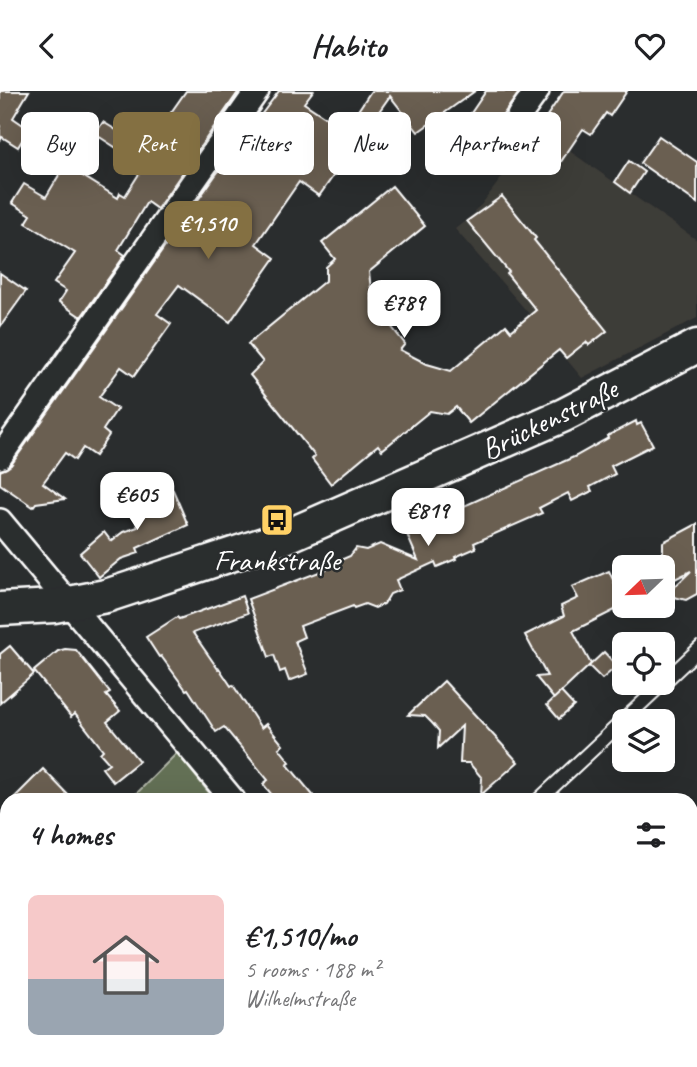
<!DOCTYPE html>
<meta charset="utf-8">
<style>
:root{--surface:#fff;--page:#f2f2f2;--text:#202124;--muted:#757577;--accent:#847042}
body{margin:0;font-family:Caveat,sans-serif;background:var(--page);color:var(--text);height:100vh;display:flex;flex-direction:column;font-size:26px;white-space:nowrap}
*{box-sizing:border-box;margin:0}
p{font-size:23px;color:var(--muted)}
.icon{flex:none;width:38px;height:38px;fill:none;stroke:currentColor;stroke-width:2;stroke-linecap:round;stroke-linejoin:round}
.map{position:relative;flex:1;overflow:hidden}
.sheet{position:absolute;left:0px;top:702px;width:698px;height:275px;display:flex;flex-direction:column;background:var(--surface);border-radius:21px 21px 0 0;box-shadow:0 7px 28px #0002}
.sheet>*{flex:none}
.hud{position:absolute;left:21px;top:21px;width:656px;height:63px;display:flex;gap:14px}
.needle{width:46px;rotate:247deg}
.buttons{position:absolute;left:612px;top:464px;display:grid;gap:14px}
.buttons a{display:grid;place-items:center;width:63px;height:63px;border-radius:10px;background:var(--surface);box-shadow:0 7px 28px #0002;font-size:35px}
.price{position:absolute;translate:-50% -60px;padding:0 16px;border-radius:14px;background:#fff;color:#222;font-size:23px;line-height:46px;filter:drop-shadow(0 2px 4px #0008)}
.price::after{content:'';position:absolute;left:50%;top:42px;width:21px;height:16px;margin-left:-10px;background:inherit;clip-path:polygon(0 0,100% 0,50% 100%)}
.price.on{background:var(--accent);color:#fff}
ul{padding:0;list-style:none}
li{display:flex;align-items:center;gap:21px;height:175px;padding:0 28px}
li span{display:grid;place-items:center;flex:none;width:196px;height:140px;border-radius:10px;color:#555}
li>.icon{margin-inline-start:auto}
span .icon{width:84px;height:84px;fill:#fffc;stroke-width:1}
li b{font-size:30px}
h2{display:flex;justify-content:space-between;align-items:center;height:84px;padding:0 28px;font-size:30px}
.tag{padding:0 24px;border-radius:10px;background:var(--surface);box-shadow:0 7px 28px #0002;font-size:24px;line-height:63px}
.tag.on{background:var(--accent);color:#fff}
header{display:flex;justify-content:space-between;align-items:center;height:91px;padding:0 28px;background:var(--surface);font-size:32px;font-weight:700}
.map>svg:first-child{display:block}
</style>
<header><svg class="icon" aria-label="back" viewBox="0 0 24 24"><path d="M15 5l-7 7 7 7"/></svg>Habito<svg class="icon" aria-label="heart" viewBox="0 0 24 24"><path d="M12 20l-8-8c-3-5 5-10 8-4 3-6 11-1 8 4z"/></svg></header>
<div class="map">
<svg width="697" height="976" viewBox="0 0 697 976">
<rect width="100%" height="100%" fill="#2a2d2e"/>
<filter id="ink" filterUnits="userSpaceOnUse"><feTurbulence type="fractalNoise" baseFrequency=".0143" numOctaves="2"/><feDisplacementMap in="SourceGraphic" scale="14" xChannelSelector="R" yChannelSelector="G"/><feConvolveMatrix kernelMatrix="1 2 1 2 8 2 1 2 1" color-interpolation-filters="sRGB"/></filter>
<g filter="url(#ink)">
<polygon fill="#3e3c38" points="538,38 697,149 697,227 582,287 530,224 455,138 475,122 474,120 481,114"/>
<g fill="#646f55" stroke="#b2b7aa" stroke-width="2">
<polygon points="177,662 215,709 130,709"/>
<polygon points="7,832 7,970 199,970 192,976 0,976 0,839"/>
</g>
<g fill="#6b5e51" stroke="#fff" stroke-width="2">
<polygon points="0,0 29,0 13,27 29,38 18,56 2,46 0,50"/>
<polygon points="186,0 239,0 157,118 147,111 118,159 125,164 81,226 59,211 66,200 54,192 75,162 26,132 31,124 12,112 24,93 46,106 65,74 118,107 120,102 125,105 144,75 95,43 103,31 146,57"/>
<polygon points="279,0 313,0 304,12 345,39 371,0 475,0 418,41 390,5 319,105 299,91 256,153 275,167 230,231 179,194 157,223 171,233 134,285 121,276 99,306 117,318 103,339 109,344 95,365 83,357 75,369 65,362 43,392 65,408 36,412 33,416 0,393 0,380 11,374 215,85"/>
<polygon points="486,0 520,0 474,65 452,50"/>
<polygon points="564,0 627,0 610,25 606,22 591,43 583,38 560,72 529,51"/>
<polygon points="659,45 697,71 697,112 640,72"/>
<polygon points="629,70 644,81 630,102 615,91"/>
<polygon points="392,95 425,135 369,181 372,208 381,234 387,230 405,253 400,259 427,273 451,280 506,234 511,240 536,219 507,183 509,181 467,130 502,105 536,147 534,149 607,240 589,254 586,251 566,267 559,259 469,332 456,316 447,323 430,320 382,359 378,354 331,393 312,368 315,365 250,284 263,271 248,253 326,189 326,176 335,168 322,152"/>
<polygon points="0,182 26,200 0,236"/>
<polygon points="636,330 637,334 641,332 653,354 611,375 615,383 590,396 592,400 572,410 568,402 539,417 542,422 474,452 476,457 455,466 456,468 437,476 435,471 396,489 400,499 390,503 384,513 375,517 365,513 354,517 353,515 300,535 304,546 295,550 308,583 289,590 285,579 280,581 274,564 269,566 248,508 335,475 336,471 350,465 356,457 366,459 380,453 418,469 406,441 576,365 608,347 607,345"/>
<polygon points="173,399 188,434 137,457 139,462 121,468 99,486 80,462 104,441 111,450 123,441 138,436 130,417"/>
<polygon points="697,433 697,503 686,509 666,504 691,480 663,494 663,451"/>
<polygon points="609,480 625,514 573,540 591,573 554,608 536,586 547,585 525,544 564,525 561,515 578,507 572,496"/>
<polygon points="242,505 248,522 193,542 218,578 219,577 231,595 233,594 261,637 266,633 283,654 279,657 290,671 287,673 317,709 276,709 263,693 268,689 224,636 216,641 188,598 186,599 161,565 159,566 146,546 177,526 179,528"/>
<polygon points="10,555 34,583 0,612 0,563"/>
<polygon points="65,558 76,559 110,602 106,604 120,620 107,631 139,670 113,691 102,677 109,672 100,662 103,659 75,623 71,626 34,580 58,560"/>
<polygon points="604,561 617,575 602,588 589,575"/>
<polygon points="444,590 518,671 481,704 482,687 469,672 460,672 462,635 438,657 439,640 432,632 425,625 408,624"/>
<polygon points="561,601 574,615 559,628 547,614"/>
<polygon points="43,678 73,709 12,709"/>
</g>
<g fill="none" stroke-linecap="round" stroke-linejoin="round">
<defs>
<g id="street">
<polyline points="519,25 537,0"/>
<polyline points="0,366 257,0"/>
<polyline points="0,430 233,709"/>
<polyline points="426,970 430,976"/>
</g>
<polyline id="secondary" points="0,518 54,515 106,505 285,446 564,324 697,255"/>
</defs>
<use href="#street" stroke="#fff" stroke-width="28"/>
<use href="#secondary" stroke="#fff" stroke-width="37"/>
<use href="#street" stroke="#2a2d2e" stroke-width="23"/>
<use href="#secondary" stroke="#2a2d2e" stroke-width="32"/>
<g stroke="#fff" stroke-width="2">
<polyline points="663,582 697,550"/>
<polyline points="633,630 697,570"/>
<polyline points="528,709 653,592"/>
<polyline points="549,709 625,638"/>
<polyline points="243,976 250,970"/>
<polyline points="264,976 271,970"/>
</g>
</g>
</g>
<defs>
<symbol id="bus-square" viewBox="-11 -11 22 22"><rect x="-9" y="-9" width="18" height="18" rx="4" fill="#ffd166" stroke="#2a2d2e"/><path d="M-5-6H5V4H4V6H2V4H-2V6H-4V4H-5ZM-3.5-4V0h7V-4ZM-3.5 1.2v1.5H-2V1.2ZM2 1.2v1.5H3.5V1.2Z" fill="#111"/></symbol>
</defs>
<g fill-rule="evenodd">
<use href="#bus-square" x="258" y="410" width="38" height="38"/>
</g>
<g text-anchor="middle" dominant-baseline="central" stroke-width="5" stroke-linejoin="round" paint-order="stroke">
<g font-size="30" fill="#fff" stroke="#2a2d2e">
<text transform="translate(549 328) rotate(-26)">Brückenstraße</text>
</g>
<g font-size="30" fill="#fff" stroke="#2a2d2e">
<text x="277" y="469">Frankstraße</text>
</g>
</g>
</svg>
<div class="buttons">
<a><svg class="needle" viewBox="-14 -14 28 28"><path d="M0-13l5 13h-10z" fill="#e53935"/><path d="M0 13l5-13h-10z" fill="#757577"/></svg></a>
<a><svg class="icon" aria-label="locate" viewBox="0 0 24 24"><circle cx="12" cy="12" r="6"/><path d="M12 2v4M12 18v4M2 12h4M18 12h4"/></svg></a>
<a><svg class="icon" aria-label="layers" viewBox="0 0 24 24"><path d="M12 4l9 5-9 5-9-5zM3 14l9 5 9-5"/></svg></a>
</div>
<b class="price on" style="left:208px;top:170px">€1,510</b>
<b class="price" style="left:404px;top:249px">€789</b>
<b class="price" style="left:137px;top:441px">€605</b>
<b class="price" style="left:428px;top:457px">€819</b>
<div class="hud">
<a class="tag">Buy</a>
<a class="tag on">Rent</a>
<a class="tag">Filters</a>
<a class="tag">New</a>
<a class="tag">Apartment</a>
</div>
<section class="sheet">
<h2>4 homes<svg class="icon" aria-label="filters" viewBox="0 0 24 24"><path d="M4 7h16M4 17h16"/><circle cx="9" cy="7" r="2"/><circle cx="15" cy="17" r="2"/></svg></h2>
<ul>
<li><span style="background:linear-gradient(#f6c9c9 60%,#9aa5b1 0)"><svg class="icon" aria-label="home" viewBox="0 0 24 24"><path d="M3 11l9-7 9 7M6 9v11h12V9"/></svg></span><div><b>€1,510/mo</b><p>5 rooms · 188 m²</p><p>Wilhelmstraße</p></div></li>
</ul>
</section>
</div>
